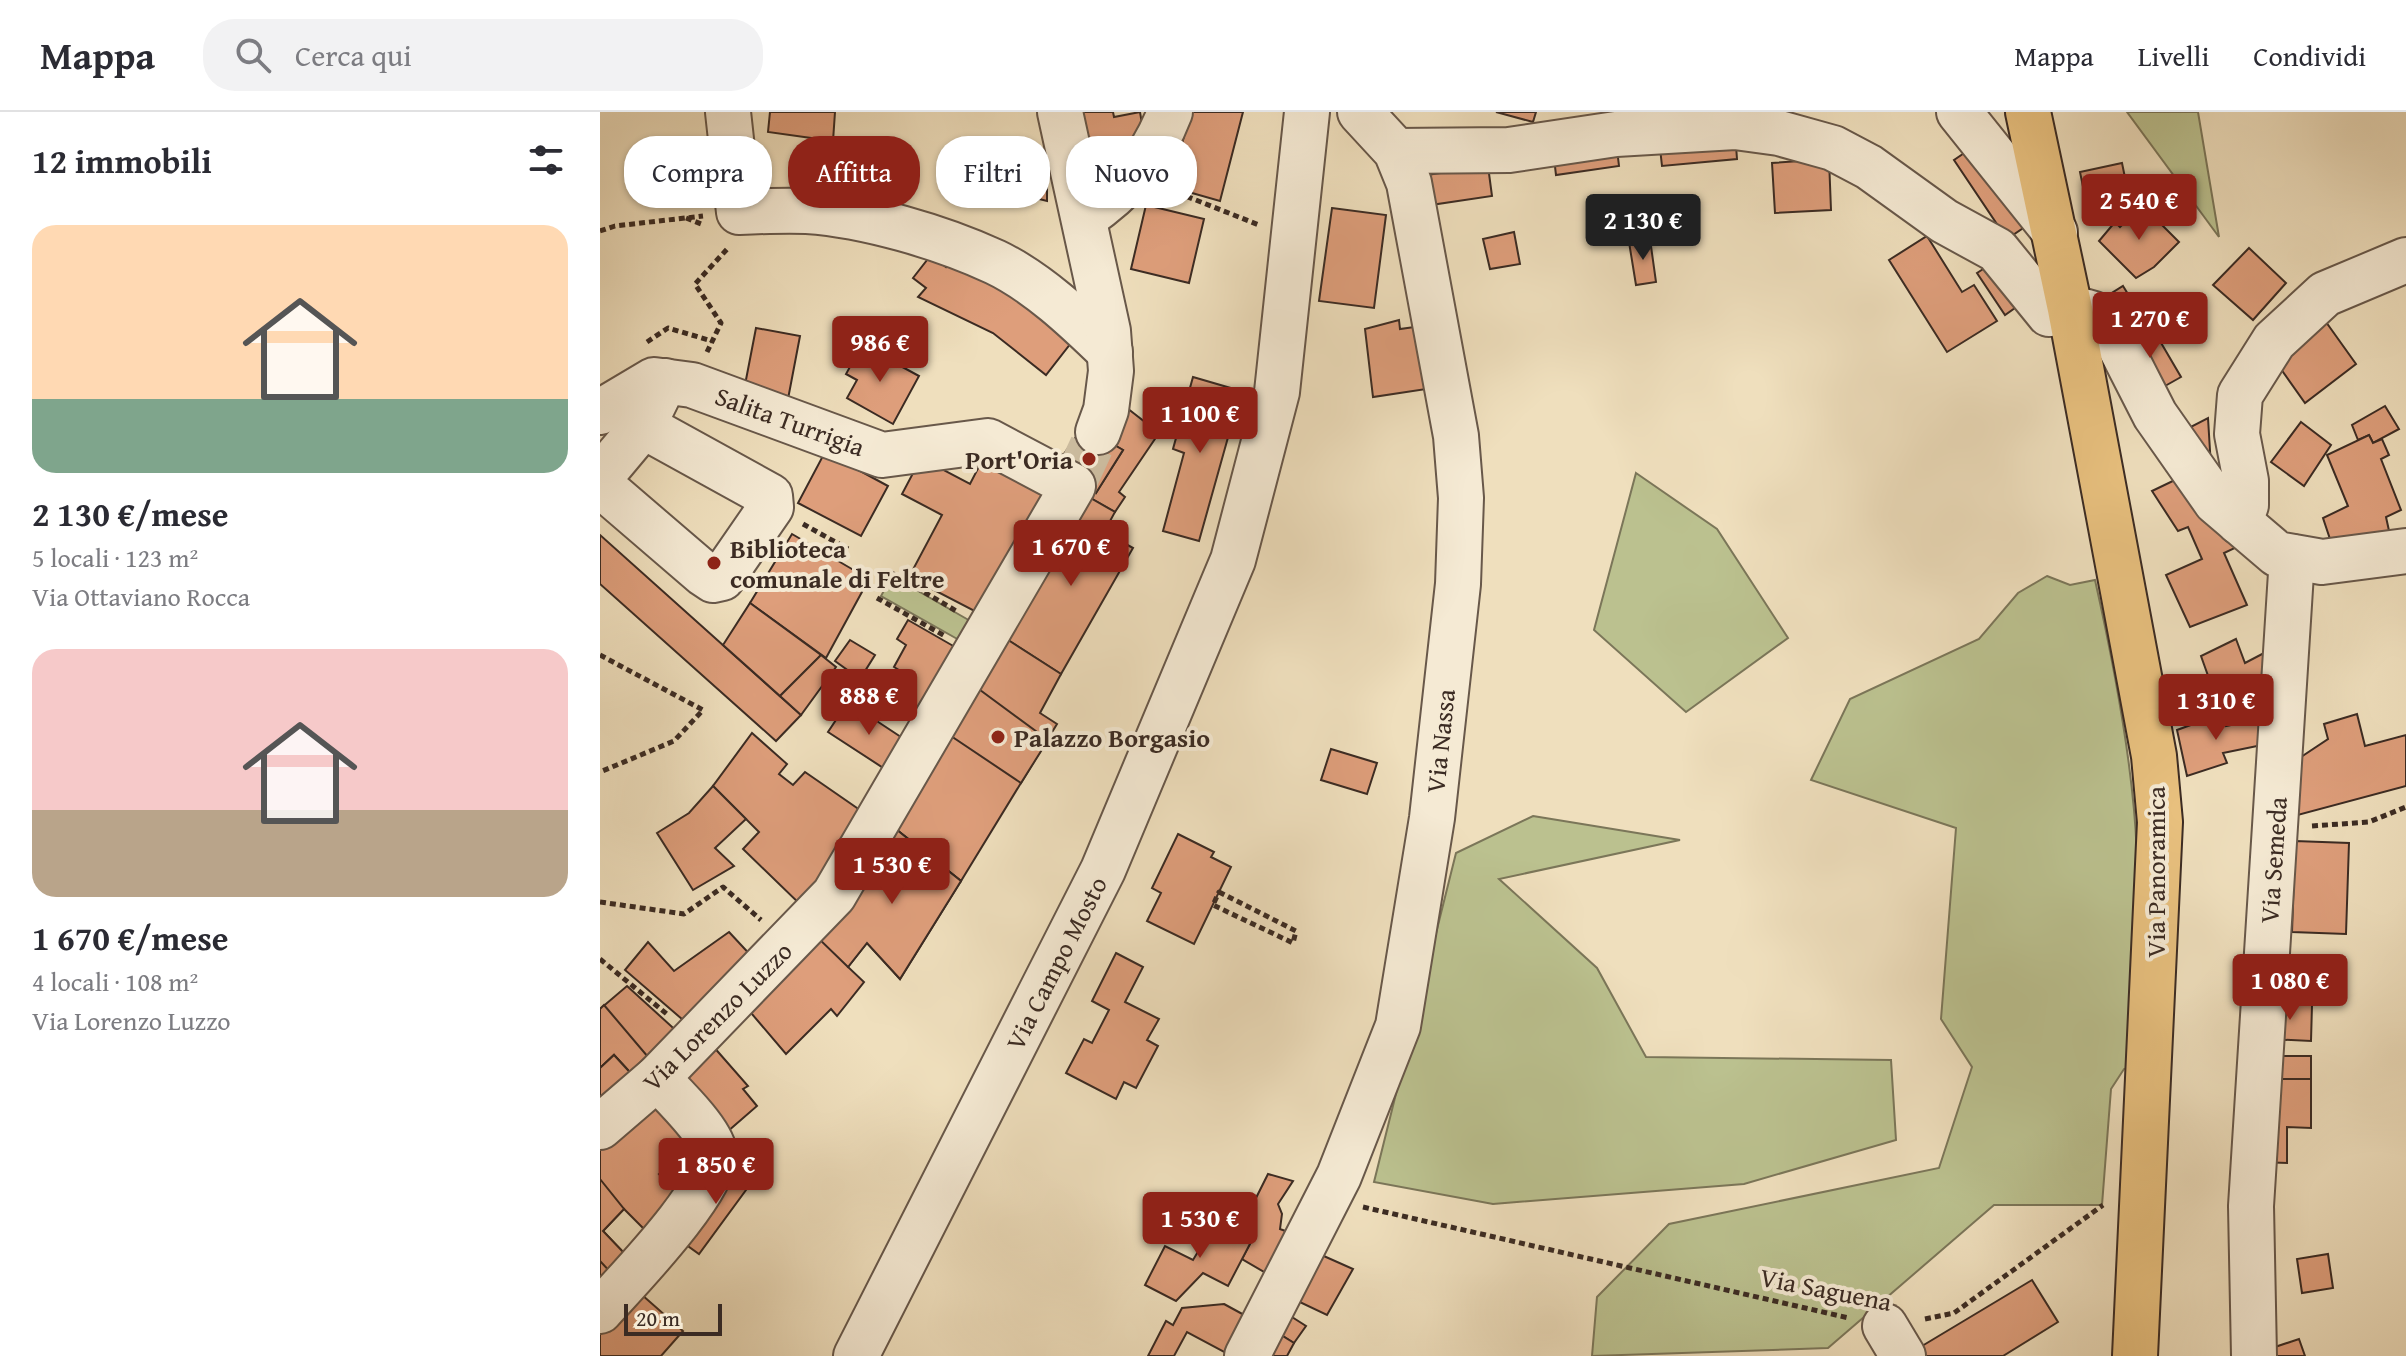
<!DOCTYPE html>
<html lang="it">
<meta charset="utf-8">
<style>
:root{--surface:#fff;--page:#f2f2f3;--text:#2b2b33;--muted:#7c7c81;--line:#e1e1e2;--accent:#8f2418}
body{margin:0;font-family:"Gentium Book Plus",serif;background:var(--page);color:var(--text);height:100vh;display:flex;flex-direction:column;font-size:30px;white-space:nowrap}
*{box-sizing:border-box;margin:0}
p{font-size:26px;color:var(--muted)}
.icon{flex:none;width:44px;height:44px;fill:none;stroke:currentColor;stroke-width:2;stroke-linecap:round;stroke-linejoin:round}
.map{position:relative;flex:1;overflow:hidden}
.sheet{display:flex;flex-direction:column;background:var(--surface);width:600px}
.sheet>*{flex:none}
.top-card{position:absolute;left:24px;top:24px;width:760px;height:72px;display:flex;gap:16px}
.scale{position:absolute;left:24px;bottom:20px;width:98px;box-sizing:border-box;padding-left:8px;border:4px solid #3b2b23;border-top:0;font-size:22px;line-height:28px;white-space:nowrap;color:#3b2b23;-webkit-text-stroke:6px #f5ead4;paint-order:stroke}
.price{position:absolute;translate:-50% -68px;padding:0 18px;border-radius:8px;background:var(--accent);color:#fff;font-size:26px;line-height:52px;filter:drop-shadow(0 2px 4px #0008)}
.price::after{content:'';position:absolute;left:50%;top:48px;width:24px;height:18px;margin-left:-12px;background:inherit;clip-path:polygon(0 0,100% 0,50% 100%)}
.price.current{background:#222;color:#fff}
ul{padding:0;list-style:none}
li{display:grid;align-content:center;gap:16px;height:424px;padding:0 32px}
li span{display:grid;place-items:center;height:248px;border-radius:24px;color:#555}
li>.icon{margin-inline-start:auto}
span .icon{width:144px;height:144px;fill:#fffc;stroke-width:1}
li b{font-size:34px}
h2{display:flex;justify-content:space-between;align-items:center;height:96px;padding:0 32px;font-size:34px}
.chip{padding:0 28px;border-radius:32px;background:var(--surface);box-shadow:0 2px 6px #0004;font-size:28px;line-height:72px}
.chip.current{background:var(--accent);color:#fff}
header{display:flex;align-items:center;gap:48px;box-sizing:border-box;height:112px;padding:0 40px;background:var(--surface);border-bottom:2px solid var(--line)}
header strong{font-size:38px}
nav{display:flex;gap:44px;margin-inline-start:auto;font-size:28px}
.search{width:560px;height:72px;background:var(--page);display:flex;align-items:center;gap:20px;box-sizing:border-box;padding:0 28px;border-radius:32px;color:var(--muted);font-size:30px}
main{display:flex;flex:1;min-height:0}
.map>svg:first-child{display:block}
</style>
<header>
<strong>Mappa</strong>
<div class="search"><svg class="icon" aria-label="search" viewBox="0 0 24 24"><circle cx="10" cy="10" r="6"/><path d="M15 15l6 6"/></svg>Cerca qui</div>
<nav><a>Mappa</a><a>Livelli</a><a>Condividi</a></nav>
</header>
<main>
<section class="sheet">
<h2>12 immobili<svg class="icon" aria-label="filters" viewBox="0 0 24 24"><path d="M4 7h16M4 17h16"/><circle cx="9" cy="7" r="2"/><circle cx="15" cy="17" r="2"/></svg></h2>
<ul>
<li><span style="background:linear-gradient(#ffd9b3 70%,#7fa58c 0)"><svg class="icon" aria-label="home" viewBox="0 0 24 24"><path d="M3 11l9-7 9 7M6 9v11h12V9"/></svg></span><div><b>2 130 €/mese</b><p>5 locali · 123 m²</p><p>Via Ottaviano Rocca</p></div></li>
<li><span style="background:linear-gradient(#f6c9c9 65%,#b9a48a 0)"><svg class="icon" aria-label="home" viewBox="0 0 24 24"><path d="M3 11l9-7 9 7M6 9v11h12V9"/></svg></span><div><b>1 670 €/mese</b><p>4 locali · 108 m²</p><p>Via Lorenzo Luzzo</p></div></li>
</ul>
</section>
<div class="map">
<svg width="1806" height="1244" viewBox="0 0 1806 1244">
<rect width="100%" height="100%" fill="#efdfbd"/>
<filter id="stains"><feTurbulence type="fractalNoise" baseFrequency=".0025" numOctaves="4"/><feColorMatrix values="0 0 0 0 .2 0 0 0 0 .09 0 0 0 0 .02 0 0 0 .5 -.17"/></filter>
<radialGradient id="worn" r=".72"><stop offset=".6" stop-color="#630" stop-opacity="0"/><stop offset="1" stop-color="#630" stop-opacity=".3"/></radialGradient>
<g fill="#bbc18f" stroke="#7b7659" stroke-width="2">
<polygon points="1527,0 1598,0 1619,125"/>
<polygon points="1036,361 1117,417 1188,526 1086,600 994,518"/>
<polygon points="292,464 379,514 368,533 281,484"/>
<path d="M 1447,464 L 1470,473 L 1495,468 C 1512,544 1527,620 1534,698 C 1542,783 1534,870 1532,955 L 1524,957 L 1511,977 L 1502,1093 L 1394,1093 L 1228,1236 L 992,1244 L 997,1185 L 1069,1112 L 1339,1056 L 1372,955 L 1341,907 L 1356,716 L 1211,668 L 1250,587 L 1379,527 L 1418,481 Z"/>
<polygon points="933,704 1080,728 899,767 997,856 1046,945 1291,948 1296,1028 1144,1072 893,1092 774,1070 856,741"/>
</g>
<g fill="#de9e7b" stroke="#3b2b23" stroke-width="2">
<polygon points="170,0 235,0 233,29 168,20"/>
<polygon points="475,0 513,0 514,5 540,0 545,30 489,77"/>
<polygon points="579,0 643,0 620,89 571,75 586,16"/>
<polygon points="896,0 936,0 933,10"/>
<polygon points="1135,20 1137,47 1062,54 1059,27"/>
<polygon points="1016,29 1019,54 956,63 953,37"/>
<polygon points="1376,33 1432,110 1407,127 1354,48"/>
<polygon points="397,36 447,49 447,89 388,74"/>
<polygon points="1229,47 1231,98 1175,101 1172,51"/>
<polygon points="1522,51 1531,95 1489,104 1480,60"/>
<polygon points="888,54 892,84 824,94 820,64"/>
<polygon points="1029,87 1033,110 1023,112 1019,89"/>
<polygon points="546,93 604,107 589,171 531,157"/>
<polygon points="1542,93 1579,130 1554,155 1536,166 1499,129 1515,110 1520,115"/>
<polygon points="732,96 786,103 774,196 719,189"/>
<polygon points="914,120 920,152 890,157 883,127"/>
<polygon points="1327,124 1362,180 1374,173 1397,209 1347,240 1289,148"/>
<polygon points="1050,127 1056,170 1036,173 1029,130"/>
<polygon points="1649,136 1686,171 1653,208 1613,173"/>
<polygon points="357,141 478,222 446,263 393,221 318,185 326,176 313,166 331,143 346,155"/>
<polygon points="1394,150 1422,191 1405,203 1377,161"/>
<polygon points="1523,174 1539,200 1518,213 1502,187"/>
<polygon points="799,208 800,217 821,214 833,276 773,285 765,217"/>
<polygon points="1726,210 1756,252 1705,291 1678,253"/>
<polygon points="1550,212 1581,265 1549,283 1518,230"/>
<polygon points="156,216 200,224 188,287 144,278"/>
<polygon points="262,233 319,264 293,312 247,286 257,268 246,262"/>
<polygon points="593,265 641,279 599,429 563,419 584,341 573,337"/>
<polygon points="518,289 559,321 519,380 525,385 515,400 487,384 492,375 496,381 523,338 506,328"/>
<polygon points="1785,294 1799,317 1773,331 1769,323 1758,328 1752,313"/>
<polygon points="1608,306 1611,355 1577,322"/>
<polygon points="1701,310 1731,333 1704,374 1671,350"/>
<polygon points="483,315 523,338 496,381 454,356"/>
<polygon points="1769,323 1773,331 1782,327 1789,343 1781,347 1801,398 1786,405 1793,437 1732,433 1723,406 1748,394 1727,343"/>
<polygon points="387,339 455,375 386,505 309,465 342,403 302,382 321,346 370,372"/>
<polygon points="225,340 288,374 261,424 198,391"/>
<polygon points="1579,366 1637,435 1624,441 1647,493 1590,515 1566,463 1602,447 1588,415 1578,419 1552,379"/>
<polygon points="487,384 515,400 504,420 533,436 461,562 405,526"/>
<polygon points="192,422 269,467 226,546 150,491"/>
<polygon points="0,423 201,603 176,629 0,472"/>
<polygon points="150,491 221,543 180,584 123,533"/>
<polygon points="308,508 362,539 320,613 296,599 314,567 294,555 306,533 297,527"/>
<polygon points="405,526 461,562 440,601 457,612 361,769 297,718 298,705"/>
<polygon points="1636,527 1645,551 1685,530 1679,602 1626,614 1601,544"/>
<polygon points="250,528 275,543 260,567 235,549"/>
<polygon points="221,543 236,555 201,603 180,584"/>
<polygon points="376,575 448,628 421,671 348,622"/>
<polygon points="248,590 310,631 291,661 228,620"/>
<polygon points="1621,602 1626,614 1659,607 1667,632 1623,641 1627,651 1587,664 1577,618"/>
<polygon points="1757,602 1765,634 1806,623 1806,674 1694,704 1698,647 1728,627 1724,612"/>
<polygon points="152,621 187,652 179,662 193,673 205,660 270,705 206,798 143,737 159,720 113,674"/>
<polygon points="731,637 777,651 767,682 721,668"/>
<polygon points="113,674 146,707 115,736 134,754 93,778 57,721 89,701"/>
<polygon points="297,718 361,769 300,867 267,831 248,855 264,870 237,904 231,897 186,942 146,895 212,832"/>
<polygon points="297,718 361,769 300,867 267,831 248,855 217,825"/>
<polygon points="578,722 614,740 611,745 631,755 594,832 547,809 561,781 552,776"/>
<polygon points="1695,729 1749,731 1746,822 1692,820"/>
<polygon points="129,820 156,849 90,914 25,858 48,830 74,859"/>
<polygon points="516,841 543,855 525,890 559,907 547,928 558,934 536,976 524,970 516,987 466,961 484,927 492,931 509,898 492,889"/>
<polygon points="27,874 82,924 37,968 14,943 0,956 0,897"/>
<polygon points="1669,891 1712,893 1711,929 1668,927"/>
<polygon points="4,893 54,952 37,968 14,943 0,956 0,897"/>
<polygon points="112,933 148,974 143,977 157,994 120,1026 70,970"/>
<polygon points="14,943 37,968 0,1003 0,956"/>
<polygon points="14,943 37,968 0,1004 0,956"/>
<rect x="1680" y="944" width="31" height="23"/>
<polygon points="1659,967 1711,967 1711,1016 1687,1015 1687,1051 1659,1050"/>
<polygon points="60,980 102,1028 59,1062 86,1091 51,1124 24,1097 3,1119 25,1142 0,1176 0,1027"/>
<polygon points="132,1045 157,1063 99,1142 74,1124"/>
<polygon points="668,1062 693,1069 678,1092 682,1102 680,1117 699,1124 676,1167 642,1147 652,1128 647,1104"/>
<polygon points="0,1067 24,1097 3,1119 25,1142 15,1165 0,1149"/>
<polygon points="605,1103 652,1128 628,1174 603,1161 576,1189 545,1173 565,1134 593,1148 602,1133 597,1120"/>
<polygon points="708,1137 753,1157 727,1203 687,1184"/>
<polygon points="1728,1142 1733,1176 1702,1181 1697,1147"/>
<polygon points="1432,1168 1458,1210 1403,1244 1321,1244 1317,1237"/>
<polygon points="33,1175 83,1219 61,1244 0,1244 0,1208"/>
<polygon points="624,1192 646,1204 626,1241 587,1220 574,1244 548,1244 566,1209 573,1213 582,1196"/>
<polygon points="681,1198 706,1214 694,1231 670,1216"/>
<polygon points="670,1216 694,1231 687,1244 656,1244"/>
<polygon points="1699,1227 1705,1244 1664,1244 1663,1239"/>
</g>
<g fill="none" stroke-linecap="round" stroke-linejoin="round">
<polyline stroke="#cbbb9e" stroke-width="44" stroke-dasharray="44 22" stroke-linecap="butt" points="473,374 498,320"/>
<defs>
<g id="minor">
<path d="M 128,0 L 139,100 C 162,99 185,98 207,99 C 266,103 341,125 395,150 C 437,170 476,207 510,240"/>
<polyline points="460,0 508,219 511,259 506,298 498,320"/>
<polyline points="1359,0 1455,120"/>
<path d="M 796,39 L 909,38 L 1016,22 L 1135,15 L 1179,21 L 1233,36 L 1269,55 L 1344,109 L 1397,138 L 1449,202 C 1470,197 1488,196 1507,209 L 1555,303 L 1616,390 L 1677,442 L 1722,450 L 1806,439"/>
<path d="M 484,106 C 525,78 552,47 570,0"/>
<polyline points="0,300 54,268 92,273 282,343 388,329 473,374 234,783 57,966 0,1015"/>
<polyline points="43,314 170,384 171,395 122,466 113,468 104,462 5,377 2,363 43,314 65,269"/>
<polyline points="1639,410 1646,393 1646,369 1637,322 1640,283 1674,229 1725,182 1806,148"/>
<path d="M 0,1199 C 25,1171 121,1073 114,1039 C 110,1018 73,983 57,966"/>
<polyline points="1285,1214 1303,1244"/>
<polyline points="256,1244 503,758 633,448 677,280 707,0"/>
<polyline points="647,1244 739,1064 798,914 832,706 858,472 861,386 856,324 809,71 796,39 760,0"/>
<polyline points="1654,1244 1651,1094 1692,445"/>
</g>
<polyline id="major" points="1428,0 1470,197 1554,644 1560,710 1535,1244"/>
</defs>
<use href="#minor" stroke="#68584a" stroke-width="48"/>
<use href="#major" stroke="#3b2b23" stroke-width="48"/>
<g stroke="#3b2b23" stroke-width="5" stroke-dasharray="6 4" stroke-linecap="butt">
<polyline points="568,77 659,113"/>
<polyline points="86,106 104,113"/>
<polyline points="0,119 15,114 103,104"/>
<polyline points="47,230 68,216 112,229"/>
<polyline points="107,240 121,211 95,172 129,135"/>
<polyline points="203,412 248,437"/>
<polyline points="290,460 358,500"/>
<polyline points="277,486 345,524"/>
<polyline points="0,543 103,598 74,629 0,660"/>
<polyline points="1712,714 1769,710 1806,695"/>
<polygon points="619,780 696,819 693,831 613,793"/>
<polyline points="0,790 84,802 123,775 161,808"/>
<polyline points="0,847 68,903"/>
<polyline points="763,1095 1249,1206"/>
<polyline points="1325,1207 1354,1201 1503,1093"/>
</g>
<use href="#minor" stroke="#f5ead4" stroke-width="44"/>
<use href="#major" stroke="#e8c07e" stroke-width="44"/>
</g>
<g fill="#8f2418" stroke="#f5ead4" stroke-width="3">
<circle cx="489" cy="347" r="8"/>
<circle cx="114" cy="451" r="8"/>
<circle cx="398" cy="625" r="8"/>
</g>
<g text-anchor="middle" dominant-baseline="central" stroke-width="8" stroke-linejoin="round" paint-order="stroke">
<g font-size="26" fill="#3b2b23" stroke="#f5ead4">
<text transform="translate(190 309) rotate(20)">Salita Turrigia</text>
<text transform="translate(840 629) rotate(-84)">Via Nassa</text>
<text transform="translate(1673 748) rotate(-86)">Via Semeda</text>
<text transform="translate(1555 760) rotate(-90)">Via Panoramica</text>
<text transform="translate(456 851) rotate(-63)">Via Campo Mosto</text>
<text transform="translate(117 904) rotate(-45)">Via Lorenzo Luzzo</text>
<text transform="translate(1226 1177) rotate(11)">Via Saguena</text>
</g>
<g font-size="26" font-weight="bold" fill="#3b2b23" stroke="#f5ead4" text-anchor="start">
<text x="473" y="347" text-anchor="end">Port'Oria</text>
<text x="130" y="436">Biblioteca<tspan x="130" dy="30">comunale di Feltre</tspan></text>
<text x="414" y="625">Palazzo Borgasio</text>
</g>
</g>
<rect width="100%" height="100%" filter="url(#stains)"/>
<rect width="100%" height="100%" fill="url(#worn)"/>
</svg>
<div class="scale">20 m</div>
<b class="price" style="left:1539px;top:130px">2 540 €</b>
<b class="price current" style="left:1043px;top:150px">2 130 €</b>
<b class="price" style="left:1550px;top:248px">1 270 €</b>
<b class="price" style="left:280px;top:272px">986 €</b>
<b class="price" style="left:600px;top:343px">1 100 €</b>
<b class="price" style="left:471px;top:476px">1 670 €</b>
<b class="price" style="left:269px;top:625px">888 €</b>
<b class="price" style="left:1616px;top:630px">1 310 €</b>
<b class="price" style="left:292px;top:794px">1 530 €</b>
<b class="price" style="left:1690px;top:910px">1 080 €</b>
<b class="price" style="left:116px;top:1094px">1 850 €</b>
<b class="price" style="left:600px;top:1148px">1 530 €</b>
<div class="top-card">
<a class="chip">Compra</a>
<a class="chip current">Affitta</a>
<a class="chip">Filtri</a>
<a class="chip">Nuovo</a>
</div>
</div>
</main>
